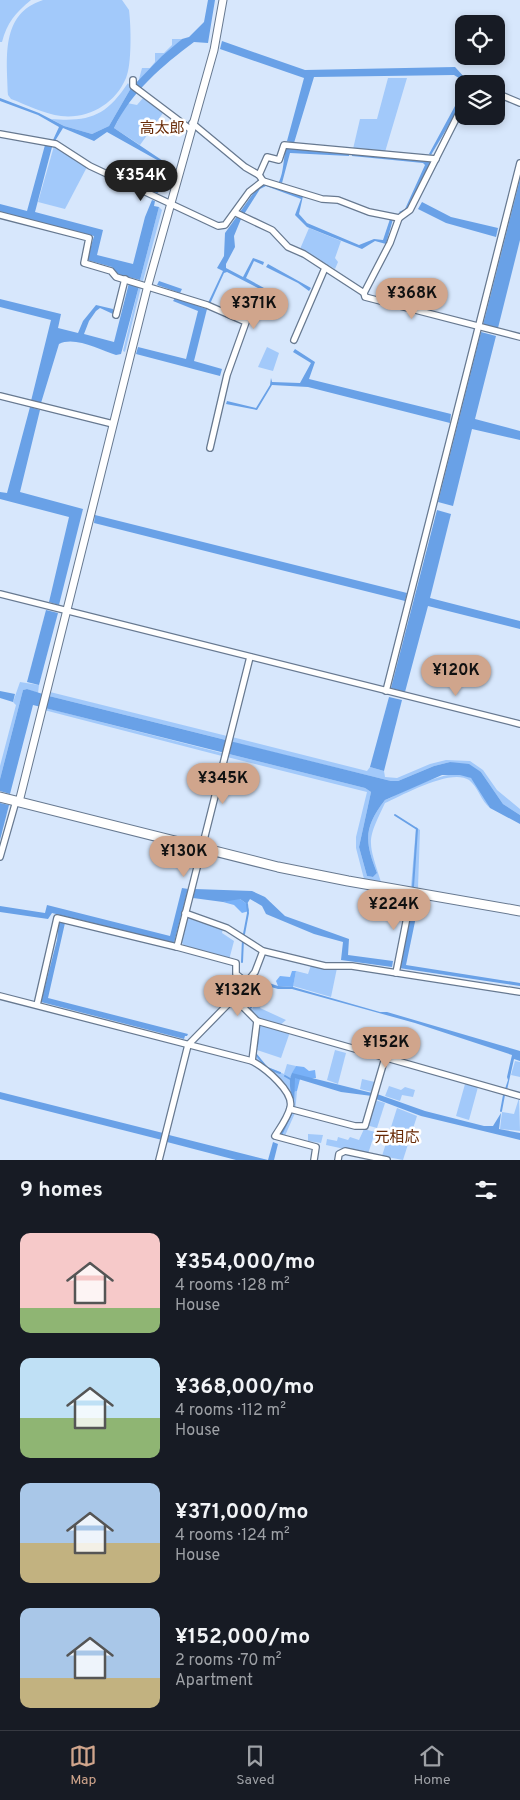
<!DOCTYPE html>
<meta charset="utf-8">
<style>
:root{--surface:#171b24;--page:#20242c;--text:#f1f3f6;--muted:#9ea1a6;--line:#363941;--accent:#d0a58c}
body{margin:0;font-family:Overpass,"Noto Sans JP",sans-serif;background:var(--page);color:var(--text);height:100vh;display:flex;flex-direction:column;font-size:19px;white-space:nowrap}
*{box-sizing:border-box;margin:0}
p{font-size:16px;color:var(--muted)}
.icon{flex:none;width:28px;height:28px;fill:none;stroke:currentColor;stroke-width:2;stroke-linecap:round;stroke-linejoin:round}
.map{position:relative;height:1160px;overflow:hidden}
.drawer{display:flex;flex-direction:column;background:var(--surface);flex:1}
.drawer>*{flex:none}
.controls{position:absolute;left:455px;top:15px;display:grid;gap:10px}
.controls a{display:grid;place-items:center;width:50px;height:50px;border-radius:10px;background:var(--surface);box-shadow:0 2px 8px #0003;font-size:25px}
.price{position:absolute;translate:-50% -42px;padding:0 11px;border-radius:18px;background:var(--accent);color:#111;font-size:16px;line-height:32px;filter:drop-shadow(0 1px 2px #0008)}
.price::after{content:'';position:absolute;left:50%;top:30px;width:15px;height:11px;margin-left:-8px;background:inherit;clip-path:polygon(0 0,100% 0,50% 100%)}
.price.current{background:#222;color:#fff}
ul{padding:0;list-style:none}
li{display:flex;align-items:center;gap:15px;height:125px;padding:0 20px}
li span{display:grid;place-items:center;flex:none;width:140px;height:100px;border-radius:10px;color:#555}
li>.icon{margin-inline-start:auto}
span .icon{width:60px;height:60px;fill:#fffc;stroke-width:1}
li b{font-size:21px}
h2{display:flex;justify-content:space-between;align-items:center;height:60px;padding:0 20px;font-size:21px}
.menu{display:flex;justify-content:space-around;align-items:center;height:70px;border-top:1px solid var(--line);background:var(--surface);font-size:14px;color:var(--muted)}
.menu a{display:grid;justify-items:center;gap:2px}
.menu .current{color:var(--accent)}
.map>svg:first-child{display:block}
</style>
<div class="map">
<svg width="520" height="1160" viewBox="0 0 520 1160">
<rect width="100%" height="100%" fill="#d7e7fc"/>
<g fill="#a2c9fa">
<path d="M 0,0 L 31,0 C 15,13 7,23 2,42 L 0,42 Z"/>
<path d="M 43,0 L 122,0 L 129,10 C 131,26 132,64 126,78 C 115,104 89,119 61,116 C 44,114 27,105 11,99 L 8,95 C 7,58 0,14 43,0 Z"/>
<polygon points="172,39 182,39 138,83 142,68 150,68 155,62 155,53 164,53 172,45"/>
<polygon points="388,78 407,78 385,152 353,149 360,119 377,119"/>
<path d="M 128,83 L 131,88 L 109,126 L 92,134 L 64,126 L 51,119 C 90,122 106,116 128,83 Z"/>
<polygon points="143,98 163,113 140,145 114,128 127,103 137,105"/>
<polygon points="54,146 87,167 65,209 38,202"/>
<polygon points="159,207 162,210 143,281 140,280"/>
<polygon points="309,228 341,241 335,258 338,262 335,269 300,249"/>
<polygon points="139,286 141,287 125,352 123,351"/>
<polygon points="267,347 279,353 273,371 258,367"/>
<polygon points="20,682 39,685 38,693 27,689 23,690 0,779 0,766 16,705 13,702"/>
<polygon points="50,692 227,736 226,740 49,696"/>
<polygon points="46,708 222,753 222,756 44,710"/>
<polygon points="232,737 367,771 370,767 384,771 385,777 397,778 430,764 446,760 470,761 483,770 497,790 520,809 520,815 503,804 481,772 450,762 434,766 398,781 391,781 232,742"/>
<path d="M 229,754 L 365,788 L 371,792 L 359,847 L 367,876 L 373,877 L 377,873 C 365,842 363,828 385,800 C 404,792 452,764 471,778 C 479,784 485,800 490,808 C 481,801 478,787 469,780 C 451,768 403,795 385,803 C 366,843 368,840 381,882 L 364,879 L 356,848 L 356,837 L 367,792 L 227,757 Z"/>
<polygon points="416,827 420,830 418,888 411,887"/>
<polygon points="187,916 223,928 222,933 234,941 229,960 185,947 180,940"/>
<polygon points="311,965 326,969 337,968 331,997 293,986 296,971 308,974"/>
<polygon points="264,985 270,986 260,1008 286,1020 279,1026 262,1021 252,1009"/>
<polygon points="260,1024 290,1032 281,1058 257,1050"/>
<polygon points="335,1050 346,1053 338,1084 327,1080"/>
<polygon points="254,1052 268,1067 284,1074 287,1064 296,1066 290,1079 293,1103 294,1092 297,1091 295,1113 284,1138 277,1136 291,1111 282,1082 255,1060"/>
<polygon points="515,1061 520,1062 520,1077 511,1075"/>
<polygon points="362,1079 375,1082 372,1092 360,1089"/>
<polygon points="465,1084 478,1087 469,1120 456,1116"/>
<polygon points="389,1086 401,1090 405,1087 415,1090 413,1097 402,1095 400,1101 385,1096"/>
<polygon points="519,1098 520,1131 500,1129 502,1112 514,1114"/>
<polygon points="375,1100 385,1103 377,1128 366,1125"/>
<polygon points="397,1108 417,1116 403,1160 382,1156"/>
<polygon points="364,1129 375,1132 368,1154 326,1145 327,1139 337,1141 338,1137 348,1140 350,1137 359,1140"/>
<polygon points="308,1134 323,1135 321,1143 308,1141"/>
</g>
<g fill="#78b1f8">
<polygon points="233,899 240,899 247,904 249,911 242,913 234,905 223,902"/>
<polygon points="292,971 296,971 293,987 278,986 276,981 280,976 290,977"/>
<polygon points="296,1066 304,1067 309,1071 315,1070 316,1078 300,1079 297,1091 294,1092 292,1073"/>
</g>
<g fill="#69a1e7">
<path d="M 208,0 L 215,0 L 208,43 L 194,42 C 162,66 132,91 114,128 L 169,165 C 173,174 163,188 156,195 L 153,194 L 167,169 L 166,165 L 107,132 L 94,141 L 63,128 L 55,141 L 53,140 L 59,127 L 38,115 L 0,101 L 0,98 L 39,113 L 64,126 L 92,134 L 109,126 L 131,88 L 162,56 L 182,39 L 189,37 L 204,22 Z"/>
<polygon points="222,41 305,70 455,67 467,80 467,83 454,75 314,77 294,143 287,141 304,78 220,49"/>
<polygon points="461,87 463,88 456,113 431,155 429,154 455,106"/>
<polygon points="45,145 52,147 35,212 103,230 97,255 133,264 145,217 152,200 155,201 154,206 159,207 140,280 117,274 112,267 87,260 94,236 0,212 0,204 27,211"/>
<path d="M 286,148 L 349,153 L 349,156 L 290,153 L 282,183 L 279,182 C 284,171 283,160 286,148 Z"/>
<polygon points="352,153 430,160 431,162 406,211 401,214 399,212 405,209 425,165 423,163 352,156"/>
<polygon points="520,179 520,240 498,328 483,325"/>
<polygon points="260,184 269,184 303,196 299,214 307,223 359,245 374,239 383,240 390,219 393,219 386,244 375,241 362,249 307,227 295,215 301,199 266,186 260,189 241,219 234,236 235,247 226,264 226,268 243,277 253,258 264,262 263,265 254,261 246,278 264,288 256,319 255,315 262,292 260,289 227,272 224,273 210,304 208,303 223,271 217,268 224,256 225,233"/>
<polygon points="422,202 451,217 498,228 496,237 446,223 418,209"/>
<polygon points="268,264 311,288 309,291 298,283 266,267"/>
<polygon points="159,281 182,289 180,293 157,285"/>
<path d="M 129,283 L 139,286 L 121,354 L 116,355 C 100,350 75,336 59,344 L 41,403 L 31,401 L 51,320 L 0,307 L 0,299 L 61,314 L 58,328 L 78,333 L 83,321 L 96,305 L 113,309 L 113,314 L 100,308 L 96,311 L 89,321 L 84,334 L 114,342 Z"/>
<polygon points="175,298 207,309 194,361 222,369 220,376 136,354 138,347 186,359 198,311 173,301"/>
<polygon points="481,332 496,336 475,419 520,431 520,440 472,429 453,506 438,502"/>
<polygon points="295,349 315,362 309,379 451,414 450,423 308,387 272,385 257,410 226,404 227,401 256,408 270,385 271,378 272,382 300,383 311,363 293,352"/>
<polygon points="30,407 40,410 20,492 83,509 59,605 49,602 69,517 0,499 0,492 7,493"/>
<polygon points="437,510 451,514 430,598 520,621 520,629 428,606 405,692 391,688"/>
<polygon points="95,515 407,593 405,601 94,523"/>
<polygon points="46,610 58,613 39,685 27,682"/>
<path d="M 27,689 L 49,696 L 391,781 L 398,781 L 434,766 L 450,762 L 469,764 L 481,772 L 503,804 L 520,815 L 520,824 L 490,808 L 471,778 L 460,775 L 442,775 L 385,800 C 363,828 365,842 377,873 L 373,877 L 367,876 L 359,847 L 371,792 L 365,788 L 33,705 L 10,794 L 0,791 L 0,779 L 23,690 Z"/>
<polygon points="0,691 15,694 13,702 0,698"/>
<polygon points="389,697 402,700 384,771 370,767"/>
<polygon points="0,803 9,805 0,840"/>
<polygon points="182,888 188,889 174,943 52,913 48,919 0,912 0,906 45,913 47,905 170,936"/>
<polygon points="195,889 252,891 265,897 285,916 349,939 348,955 393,961 392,967 341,960 343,942 314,934 266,914 262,906 250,899 247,904 240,899 223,902 193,898"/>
<polygon points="375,893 405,899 404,904 374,899"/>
<polygon points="414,899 417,912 406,965 520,983 520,986 399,968 411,903"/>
<polygon points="59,922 65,923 48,998 188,1034 187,1036 185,1036 184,1039 41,1002 57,940"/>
<polygon points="263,981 278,986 293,987 380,1012 387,1012 520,1051 520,1061 514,1059 507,1090 505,1089 508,1080 507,1077 512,1055 415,1023 292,989 278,989 264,985"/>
<path d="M 292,1073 L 372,1093 L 372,1096 L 341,1092 L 295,1078 L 294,1106 C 292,1095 287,1083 292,1073 Z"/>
<polygon points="0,1092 163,1133 162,1140 0,1099"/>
<polygon points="377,1094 425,1111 484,1126 493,1126 501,1113 499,1129 520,1133 520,1140 421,1116 376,1099"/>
<polygon points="169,1135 268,1160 273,1142 278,1144 274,1160 236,1160 167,1142"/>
</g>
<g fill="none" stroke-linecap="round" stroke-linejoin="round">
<g stroke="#69a1e7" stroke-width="2">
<polyline points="395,815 417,829 413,887"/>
<polyline points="244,934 248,913 247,904"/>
<polyline points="242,962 243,939"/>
<polyline points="259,1019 250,1009 263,983 265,983"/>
<polyline points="257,1046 259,1026"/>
<polyline points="255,1053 267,1068 280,1073"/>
<polyline points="285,1076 292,1080"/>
<polyline points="501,1111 504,1095"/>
<polyline points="281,1135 292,1112"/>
</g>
<defs>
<g id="minor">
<polyline points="133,80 133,86 190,129"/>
<polyline points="496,93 520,103"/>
<polyline points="192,123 245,167 259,175 263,181 322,199 338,200 369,212 399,218 410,210 464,103"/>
<polyline points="0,134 56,144 90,166 218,226 225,225 249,192 263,181"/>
<polyline points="259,175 267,157 279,160 284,145 436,159"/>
<polyline points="236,213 272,230 288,247 304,254 364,293 390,243 399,218"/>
<polyline points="0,215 89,238 84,263 111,271 116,277 207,305 246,322 227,375 210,448"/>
<polyline points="364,293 365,297 520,337"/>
<polyline points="116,315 125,279"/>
<polyline points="294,340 325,268"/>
<polyline points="0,396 113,424"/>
<polyline points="0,594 520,724"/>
<polyline points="386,691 520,163"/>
<polyline points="0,857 16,801"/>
<polyline points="185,913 227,928 263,951 325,966 352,966 520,992"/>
<polyline points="177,947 236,963 236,974 246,982"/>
<polyline points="396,973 408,912 409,892"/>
<polyline points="0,996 252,1061"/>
<polyline points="234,998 257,1021 520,1096"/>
<polyline points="37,1005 57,918 177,947 250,657"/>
<path d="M 257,1021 L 252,1061 C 265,1068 295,1092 290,1108 C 288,1117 280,1128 275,1136 L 316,1147 L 314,1160"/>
<polyline points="290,1109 355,1126 365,1126 385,1058"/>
<polyline points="159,1160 188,1045 234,998 255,972 263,951"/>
<polyline points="338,1160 339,1154 345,1151 387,1160"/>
</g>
<polyline id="tertiary" points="19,802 148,285 214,50 223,0"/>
<polyline id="primary" points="0,797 278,867 348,881 520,911"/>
</defs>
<use href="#minor" stroke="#677990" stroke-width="8"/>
<use href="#tertiary" stroke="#677990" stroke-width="9"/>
<use href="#primary" stroke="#677990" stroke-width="11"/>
<use href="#minor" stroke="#fff" stroke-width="5.5"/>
<use href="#tertiary" stroke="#fff" stroke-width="7"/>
<use href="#primary" stroke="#fff" stroke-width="9"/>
</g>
<g text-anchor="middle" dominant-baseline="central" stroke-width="5" stroke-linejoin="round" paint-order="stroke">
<g font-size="15" fill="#672905" stroke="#fff">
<text x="162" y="129">高太郎</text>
<text x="397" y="1138">元相応</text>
</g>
</g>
</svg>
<div class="controls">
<a><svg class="icon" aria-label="locate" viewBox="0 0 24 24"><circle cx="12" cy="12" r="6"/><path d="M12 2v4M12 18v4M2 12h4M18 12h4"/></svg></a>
<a><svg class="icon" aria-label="layers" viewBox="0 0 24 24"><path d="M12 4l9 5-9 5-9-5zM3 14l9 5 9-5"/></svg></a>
</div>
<b class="price current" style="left:141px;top:202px">¥354K</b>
<b class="price" style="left:412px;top:320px">¥368K</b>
<b class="price" style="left:254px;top:330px">¥371K</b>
<b class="price" style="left:456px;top:697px">¥120K</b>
<b class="price" style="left:223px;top:805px">¥345K</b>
<b class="price" style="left:184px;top:878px">¥130K</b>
<b class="price" style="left:394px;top:931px">¥224K</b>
<b class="price" style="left:238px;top:1017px">¥132K</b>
<b class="price" style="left:386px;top:1069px">¥152K</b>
</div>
<section class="drawer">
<h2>9 homes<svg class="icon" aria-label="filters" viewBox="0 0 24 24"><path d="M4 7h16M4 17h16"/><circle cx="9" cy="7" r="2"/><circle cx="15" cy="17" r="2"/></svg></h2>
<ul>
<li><span style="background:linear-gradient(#f6c9c9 75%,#8fb573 0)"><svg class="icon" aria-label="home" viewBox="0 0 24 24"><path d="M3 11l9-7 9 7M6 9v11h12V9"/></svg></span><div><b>¥354,000/mo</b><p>4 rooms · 128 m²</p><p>House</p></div></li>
<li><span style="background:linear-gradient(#bfe0f5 60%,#8fb573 0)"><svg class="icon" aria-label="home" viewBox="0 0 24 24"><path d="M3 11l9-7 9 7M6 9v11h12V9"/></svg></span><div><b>¥368,000/mo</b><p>4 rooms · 112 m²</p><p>House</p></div></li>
<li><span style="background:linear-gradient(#a9c7e8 60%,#c2b280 0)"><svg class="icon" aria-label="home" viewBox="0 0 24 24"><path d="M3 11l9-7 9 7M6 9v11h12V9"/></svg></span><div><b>¥371,000/mo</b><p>4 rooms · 124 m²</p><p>House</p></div></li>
<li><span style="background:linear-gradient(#a9c7e8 70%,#c2b280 0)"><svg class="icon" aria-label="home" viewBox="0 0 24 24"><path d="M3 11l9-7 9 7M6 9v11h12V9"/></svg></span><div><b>¥152,000/mo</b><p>2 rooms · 70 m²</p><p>Apartment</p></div></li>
</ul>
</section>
<nav class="menu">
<a class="current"><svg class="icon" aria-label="map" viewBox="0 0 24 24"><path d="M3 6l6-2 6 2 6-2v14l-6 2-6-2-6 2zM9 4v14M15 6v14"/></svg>Map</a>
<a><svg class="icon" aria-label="saved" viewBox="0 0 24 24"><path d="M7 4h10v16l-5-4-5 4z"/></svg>Saved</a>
<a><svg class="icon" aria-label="home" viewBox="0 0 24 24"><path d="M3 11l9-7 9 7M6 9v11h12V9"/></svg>Home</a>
</nav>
